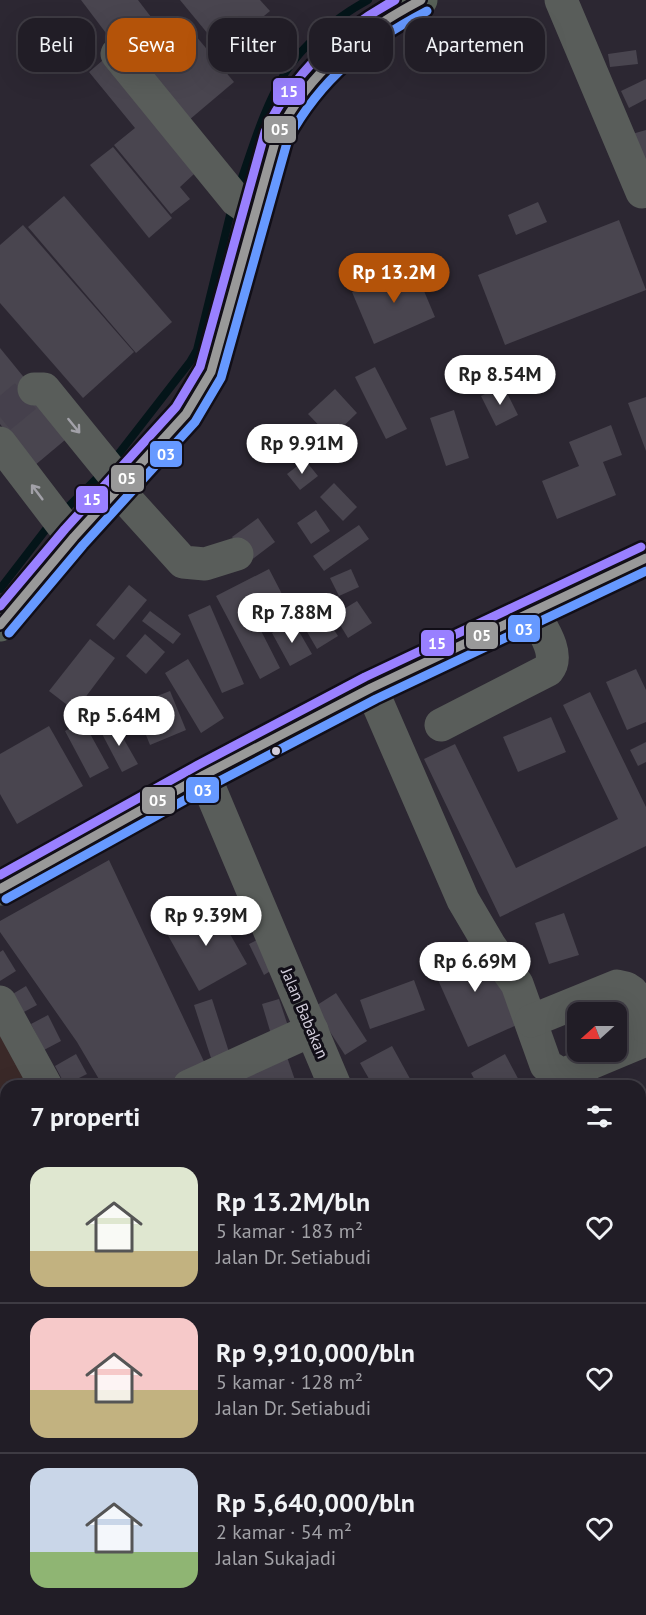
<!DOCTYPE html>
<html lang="id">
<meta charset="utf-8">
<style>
:root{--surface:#211d26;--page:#2d2a32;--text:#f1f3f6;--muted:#a2a2a7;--line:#3e3b43;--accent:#b45309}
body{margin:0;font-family:"PT Sans",sans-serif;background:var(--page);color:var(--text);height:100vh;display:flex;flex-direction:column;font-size:22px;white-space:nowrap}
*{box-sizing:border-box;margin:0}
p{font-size:20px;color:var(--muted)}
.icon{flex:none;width:33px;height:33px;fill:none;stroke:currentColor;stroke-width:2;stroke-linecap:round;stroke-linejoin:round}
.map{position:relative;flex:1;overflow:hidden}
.panel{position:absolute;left:0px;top:1080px;width:646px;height:536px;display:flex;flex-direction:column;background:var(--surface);border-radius:18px 18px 0 0;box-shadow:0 6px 24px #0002,0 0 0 2px var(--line)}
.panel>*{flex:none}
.guide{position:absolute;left:18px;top:18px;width:610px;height:54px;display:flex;gap:12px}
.needle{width:39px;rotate:249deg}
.buttons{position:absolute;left:567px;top:1002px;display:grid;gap:12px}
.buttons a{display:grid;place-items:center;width:60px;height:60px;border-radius:12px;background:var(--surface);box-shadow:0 6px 24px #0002,0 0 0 2px var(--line);font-size:30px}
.price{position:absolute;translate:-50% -51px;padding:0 14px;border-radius:21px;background:#fff;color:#222;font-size:20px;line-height:39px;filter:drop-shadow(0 2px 3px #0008)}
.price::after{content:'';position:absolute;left:50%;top:36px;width:18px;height:14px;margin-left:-9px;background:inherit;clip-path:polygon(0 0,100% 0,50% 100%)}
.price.on{background:var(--accent);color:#fff}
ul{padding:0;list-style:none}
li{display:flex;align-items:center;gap:18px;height:150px;padding:0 30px}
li+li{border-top:2px solid var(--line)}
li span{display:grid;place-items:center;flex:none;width:168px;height:120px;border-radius:18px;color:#555}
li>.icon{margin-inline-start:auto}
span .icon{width:72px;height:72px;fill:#fffc;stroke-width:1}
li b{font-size:26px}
h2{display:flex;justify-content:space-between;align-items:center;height:72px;padding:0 30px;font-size:26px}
.pill{padding:0 21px;border-radius:18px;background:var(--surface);box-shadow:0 6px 24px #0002,0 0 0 2px var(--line);font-size:21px;line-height:54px}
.pill.on{background:var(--accent);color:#fff}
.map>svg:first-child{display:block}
</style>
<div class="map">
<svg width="646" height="1615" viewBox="0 0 646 1615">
<rect width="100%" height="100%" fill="#2c2732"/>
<polygon fill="#3a2928" points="0,1016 40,1086 6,1086 6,1135 0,1138"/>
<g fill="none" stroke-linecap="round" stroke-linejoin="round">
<g stroke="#041519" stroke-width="8">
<path d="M 238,189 C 252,150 263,109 285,73 C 304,43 337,17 368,0"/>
<polyline points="117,456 190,362 197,350 232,207"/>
<polyline points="67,508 97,478"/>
<polyline points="0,589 47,528"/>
</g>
</g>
<g fill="#49454f">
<polygon points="81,0 138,0 151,17 115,45"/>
<polygon points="180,0 260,0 270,11 222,51"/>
<polygon points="191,30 234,82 189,120 146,69"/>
<polygon points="636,50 638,64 610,67 608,54"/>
<polygon points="109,55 194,174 180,187 190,199 171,214 114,145 135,128 89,72"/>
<polygon points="646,79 646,99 629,108 621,91"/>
<polygon points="646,130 646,161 632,134"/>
<polygon points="113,147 172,218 149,238 90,165"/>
<polygon points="64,196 172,322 136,353 28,227"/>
<polygon points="538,202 547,222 516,235 508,215"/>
<polygon points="619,220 646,290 505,345 478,275"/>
<polygon points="23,225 134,352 83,398 0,303 0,245"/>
<polygon points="413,265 435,317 374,344 352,292"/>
<polygon points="0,348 71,435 34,466 0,424"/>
<polygon points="375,367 407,429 386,439 355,377"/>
<polygon points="503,385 518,415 496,426 481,396"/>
<polygon points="335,389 357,413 331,438 308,414"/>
<polygon points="646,397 646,451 628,403"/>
<polygon points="454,410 469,458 446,466 430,418"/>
<polygon points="611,425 622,455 603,462 616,495 557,519 542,481 579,466 569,442"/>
<polygon points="305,460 318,476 300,490 287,474"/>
<polygon points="334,483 357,507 343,521 320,497"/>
<polygon points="316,510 330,531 311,544 297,523"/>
<polygon points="258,518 275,542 250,561 232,537"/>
<polygon points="359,525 369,539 324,571 313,556"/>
<polygon points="269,569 282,594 251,611 280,668 260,679 216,596"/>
<polygon points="351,569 359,587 339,596 330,578"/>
<polygon points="129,585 147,600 114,640 96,625"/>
<polygon points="357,601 372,623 348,638 334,615"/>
<polygon points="210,605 244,684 222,693 188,615"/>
<polygon points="150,611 181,634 173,644 142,621"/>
<polygon points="323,613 338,636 317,649 303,625"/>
<polygon points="293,621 312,654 290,666 272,633"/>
<polygon points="145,634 165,652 146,674 126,656"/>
<polygon points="90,639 115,658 75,711 49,691"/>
<polygon points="188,659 224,718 201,733 165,673"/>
<polygon points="636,669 646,690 646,722 627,730 606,682"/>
<polygon points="170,691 186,730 150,745 134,705"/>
<polygon points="590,692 646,807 646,846 500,917 424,759 455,744 516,868 618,819 563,705"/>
<polygon points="551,717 566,752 518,772 503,737"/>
<polygon points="83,721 109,768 90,778 65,731"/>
<polygon points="114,722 138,764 122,772 100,730"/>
<polygon points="49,726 83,786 17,824 0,794 0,754"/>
<polygon points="646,742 646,762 638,766 630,750"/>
<polygon points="109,860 208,1070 174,1086 103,1086 77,1042 0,932 0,921"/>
<polygon points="213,904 247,964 199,991 165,930"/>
<polygon points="564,913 579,955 549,964 535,923"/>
<polygon points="481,939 519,1024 468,1047 430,962"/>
<polygon points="257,940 272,970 264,975 249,944"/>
<polygon points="3,950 16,971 0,981 0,952"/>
<polygon points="414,980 425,1010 370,1029 360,1000"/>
<polygon points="26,986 37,1005 22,1013 11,995"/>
<polygon points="336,993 367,1041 345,1055 314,1007"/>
<polygon points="212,999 229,1052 211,1058 194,1005"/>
<polygon points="279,999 291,1035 273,1041 262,1004"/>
<polygon points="48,1015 61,1041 44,1050 31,1024"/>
<polygon points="392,1046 414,1086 373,1086 360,1063"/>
<polygon points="76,1054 87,1074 65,1085 55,1066"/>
<polygon points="286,1054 296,1083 288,1086 247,1086 241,1069"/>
<polygon points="505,1054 522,1086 478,1086 471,1073"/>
<polygon points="646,1103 646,1139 640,1141 640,1104"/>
<polygon points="646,1221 646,1283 640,1286 640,1224"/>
<polygon points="0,1273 6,1286 6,1292 0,1295"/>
<polygon points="641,1367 646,1387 640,1389 640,1368"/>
<polygon points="6,1400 6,1426 0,1429 0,1403"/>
<polygon points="6,1466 6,1513 0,1516 0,1468"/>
<polygon points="6,1554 6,1579 0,1582 0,1556"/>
<polygon points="6,1594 6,1610 28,1610 15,1615 0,1615 0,1597"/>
<polygon points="60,1610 77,1610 79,1615 48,1615"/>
<polygon points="289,1610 398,1610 399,1613 393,1615 276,1615"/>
<polygon points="458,1610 495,1610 497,1615 442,1615"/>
<polygon points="544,1610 570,1610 572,1615 545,1615"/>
<polygon points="609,1610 637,1610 639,1615 611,1615"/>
</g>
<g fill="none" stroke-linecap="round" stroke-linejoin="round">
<polyline stroke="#45404c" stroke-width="33" stroke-dasharray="33 16" stroke-linecap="butt" points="0,417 34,389"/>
<g stroke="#595d5a" stroke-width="33">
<polyline points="561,0 642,192 646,190"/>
<polyline points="117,54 236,200 256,214"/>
<polyline points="34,389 44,389 122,485"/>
<polyline points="0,443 61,523 74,537"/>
<polyline points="118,490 183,562 205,564 237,554"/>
<polyline points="371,688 463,900 490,946 517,984 546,1065 562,1075 646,1040"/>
<path d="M 441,725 L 548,670 C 561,654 541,627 533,612"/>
<polyline points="204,775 335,1086"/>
<polyline points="0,1002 46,1086"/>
<polyline points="531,1021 617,986 626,988 632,992 646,1027"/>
<polyline points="189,1086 312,1030"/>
<polyline points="0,1168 6,1166"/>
<polyline points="640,1433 646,1431"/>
<polyline points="640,1473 646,1493"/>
<polyline points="413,1610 416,1615"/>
<polyline points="225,1615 237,1610"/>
</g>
<g stroke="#576057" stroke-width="33">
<path d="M 0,625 L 74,537 L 186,414 L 211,372 L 277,135 C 306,72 360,30 421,0"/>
<polyline points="0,889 204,775 371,688 646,558"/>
</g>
<defs>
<g id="bus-1">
<path d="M 0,625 L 74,537 L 186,414 L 211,372 L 277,135 C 311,70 357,34 421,0"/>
<polyline points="0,889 204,775 371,688 646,558"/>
</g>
<g id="bus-2">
<path d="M 9,633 L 83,545 L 195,422 L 221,378 L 288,139 C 321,78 366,43 427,11"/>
<polyline points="6,899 210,786 376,699 646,571"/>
</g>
<g id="bus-3">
<path d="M 0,606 L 65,529 L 176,407 L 200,367 L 265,132 C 292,74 340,30 395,0"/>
<polyline points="0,875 198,765 365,677 641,547"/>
</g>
</defs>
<use href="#bus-1" stroke="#110e17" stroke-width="14"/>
<use href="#bus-2" stroke="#110e17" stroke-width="14"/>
<use href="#bus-3" stroke="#110e17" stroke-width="14"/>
<use href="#bus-1" stroke="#999" stroke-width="9"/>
<use href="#bus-2" stroke="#69f" stroke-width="9"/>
<use href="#bus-3" stroke="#9980ff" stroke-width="9"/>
</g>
<defs><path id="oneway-shaft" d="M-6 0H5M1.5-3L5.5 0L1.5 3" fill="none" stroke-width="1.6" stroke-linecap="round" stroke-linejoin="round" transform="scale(1.5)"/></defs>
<g stroke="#a2a1a8">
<use href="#oneway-shaft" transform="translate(74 426) rotate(51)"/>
<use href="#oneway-shaft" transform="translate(37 492) rotate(-127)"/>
</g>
<circle fill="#d3cedc" stroke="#110e17" stroke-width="2" cx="276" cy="751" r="5"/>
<g text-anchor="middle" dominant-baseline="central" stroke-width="6" stroke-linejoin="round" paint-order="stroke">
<g font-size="16" fill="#d3cedc" stroke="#110e17">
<text transform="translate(305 1013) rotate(67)">Jalan Babakan</text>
</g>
</g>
<g stroke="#110e17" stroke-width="2">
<rect x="272" y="77" width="34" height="29" rx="6" fill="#9980ff"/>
<rect x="263" y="115" width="34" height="29" rx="6" fill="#999"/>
<rect x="149" y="440" width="34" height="28" rx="6" fill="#69f"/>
<rect x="110" y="464" width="35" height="29" rx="6" fill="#999"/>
<rect x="75" y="485" width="34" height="29" rx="6" fill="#9980ff"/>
<rect x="507" y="614" width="34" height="29" rx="6" fill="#69f"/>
<rect x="465" y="621" width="34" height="29" rx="6" fill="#999"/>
<rect x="420" y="629" width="35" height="28" rx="6" fill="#9980ff"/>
<rect x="185" y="776" width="35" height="28" rx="6" fill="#69f"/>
<rect x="141" y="786" width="35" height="29" rx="6" fill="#999"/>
</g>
<g font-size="16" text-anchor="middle" font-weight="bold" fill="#fff">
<text x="289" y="97">15</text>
<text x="280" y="135">05</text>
<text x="166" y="460">03</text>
<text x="127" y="484">05</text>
<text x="92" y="505">15</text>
<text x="524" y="635">03</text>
<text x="482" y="641">05</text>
<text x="437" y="649">15</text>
<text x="203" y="796">03</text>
<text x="158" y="806">05</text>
</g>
</svg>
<div class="buttons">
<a><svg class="needle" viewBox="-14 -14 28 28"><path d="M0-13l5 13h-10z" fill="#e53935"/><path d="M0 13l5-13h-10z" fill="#a2a2a7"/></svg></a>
</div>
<b class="price on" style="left:394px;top:304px">Rp 13.2M</b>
<b class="price" style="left:500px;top:406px">Rp 8.54M</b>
<b class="price" style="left:302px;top:475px">Rp 9.91M</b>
<b class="price" style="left:292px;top:644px">Rp 7.88M</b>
<b class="price" style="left:119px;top:747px">Rp 5.64M</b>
<b class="price" style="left:206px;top:947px">Rp 9.39M</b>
<b class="price" style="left:475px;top:993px">Rp 6.69M</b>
<div class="guide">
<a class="pill">Beli</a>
<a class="pill on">Sewa</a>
<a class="pill">Filter</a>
<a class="pill">Baru</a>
<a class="pill">Apartemen</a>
</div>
<section class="panel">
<h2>7 properti<svg class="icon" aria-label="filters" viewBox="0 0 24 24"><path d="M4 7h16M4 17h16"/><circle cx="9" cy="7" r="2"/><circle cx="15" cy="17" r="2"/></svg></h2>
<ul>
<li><span style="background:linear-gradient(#dfe7d0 70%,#c2b280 0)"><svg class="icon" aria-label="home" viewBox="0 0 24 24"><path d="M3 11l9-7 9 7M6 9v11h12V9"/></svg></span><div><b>Rp 13.2M/bln</b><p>5 kamar · 183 m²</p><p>Jalan Dr. Setiabudi</p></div><svg class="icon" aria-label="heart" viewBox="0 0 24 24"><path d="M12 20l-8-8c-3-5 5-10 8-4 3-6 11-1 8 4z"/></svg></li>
<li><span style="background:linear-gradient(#f6c9c9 60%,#c2b280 0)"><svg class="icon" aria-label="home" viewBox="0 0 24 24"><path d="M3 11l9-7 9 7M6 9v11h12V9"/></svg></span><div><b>Rp 9,910,000/bln</b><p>5 kamar · 128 m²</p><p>Jalan Dr. Setiabudi</p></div><svg class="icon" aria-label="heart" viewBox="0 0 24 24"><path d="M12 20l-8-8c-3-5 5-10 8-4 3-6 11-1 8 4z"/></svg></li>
<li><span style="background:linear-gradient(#c9d6e8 70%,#8fb573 0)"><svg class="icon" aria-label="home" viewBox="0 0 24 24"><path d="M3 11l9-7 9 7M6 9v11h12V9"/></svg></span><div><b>Rp 5,640,000/bln</b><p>2 kamar · 54 m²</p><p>Jalan Sukajadi</p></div><svg class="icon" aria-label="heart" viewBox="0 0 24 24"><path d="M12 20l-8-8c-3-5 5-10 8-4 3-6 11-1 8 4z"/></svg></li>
</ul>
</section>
</div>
